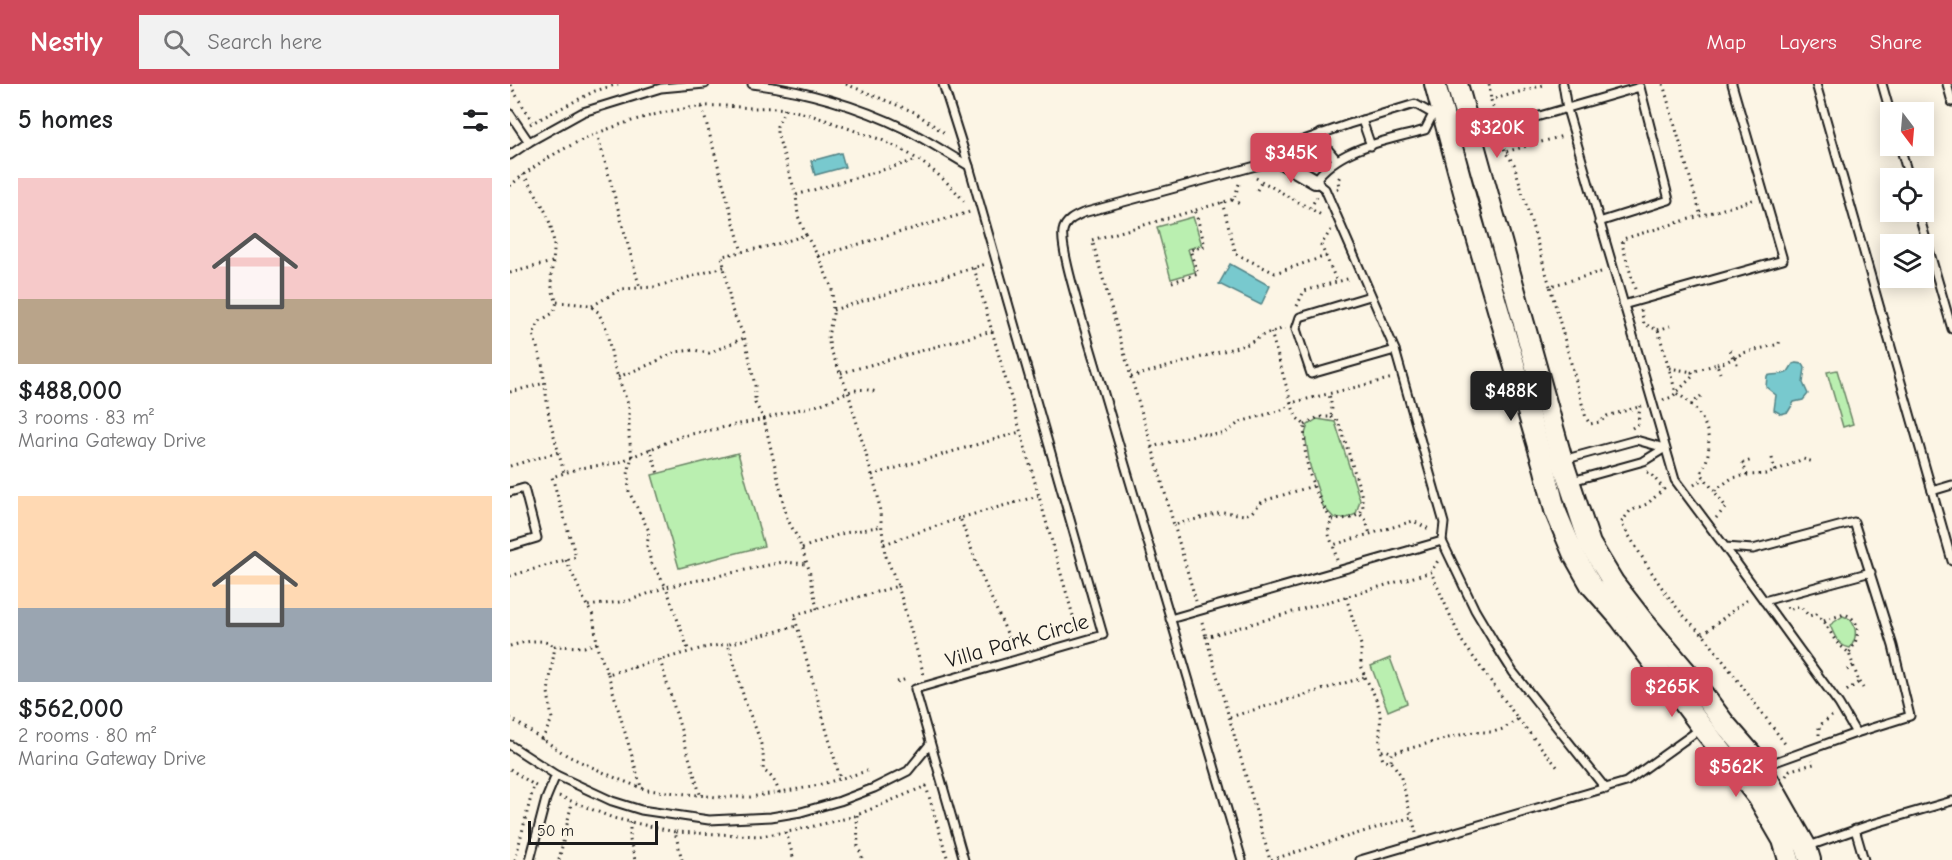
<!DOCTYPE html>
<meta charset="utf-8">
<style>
:root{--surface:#fff;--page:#f2f2f2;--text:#202124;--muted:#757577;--accent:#d1495b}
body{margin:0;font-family:"Comic Neue",sans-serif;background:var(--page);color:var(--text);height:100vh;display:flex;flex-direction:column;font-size:22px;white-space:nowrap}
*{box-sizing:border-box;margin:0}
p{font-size:20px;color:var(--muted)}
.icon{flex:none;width:33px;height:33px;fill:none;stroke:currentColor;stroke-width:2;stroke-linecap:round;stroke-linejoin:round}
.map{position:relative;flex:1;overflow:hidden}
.drawer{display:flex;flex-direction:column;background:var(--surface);width:510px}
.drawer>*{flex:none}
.needle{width:39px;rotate:164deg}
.fabs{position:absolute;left:1370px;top:18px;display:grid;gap:12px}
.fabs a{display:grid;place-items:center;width:54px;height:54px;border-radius:0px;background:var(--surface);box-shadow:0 3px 15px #0003;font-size:30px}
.scale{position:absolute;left:18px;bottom:15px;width:130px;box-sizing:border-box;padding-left:6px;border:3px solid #1c1c1c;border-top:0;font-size:16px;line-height:21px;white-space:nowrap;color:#1c1c1c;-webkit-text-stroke:4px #fcf5e5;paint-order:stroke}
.price{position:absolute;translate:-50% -51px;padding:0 14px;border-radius:6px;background:var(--accent);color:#fff;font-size:20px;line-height:39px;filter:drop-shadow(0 2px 3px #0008)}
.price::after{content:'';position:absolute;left:50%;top:36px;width:18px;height:14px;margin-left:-9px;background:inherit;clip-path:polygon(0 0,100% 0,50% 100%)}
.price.active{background:#222;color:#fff}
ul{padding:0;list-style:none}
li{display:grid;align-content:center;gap:12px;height:318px;padding:0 18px}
li span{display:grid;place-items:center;height:186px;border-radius:0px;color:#555}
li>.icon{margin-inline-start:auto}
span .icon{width:108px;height:108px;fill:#fffc;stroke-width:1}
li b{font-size:26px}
h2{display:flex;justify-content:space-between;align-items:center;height:72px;padding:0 18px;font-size:26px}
header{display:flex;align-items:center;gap:36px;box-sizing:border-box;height:84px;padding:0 30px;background:var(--accent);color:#fff}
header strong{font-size:28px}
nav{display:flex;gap:33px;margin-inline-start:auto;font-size:21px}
.search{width:420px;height:54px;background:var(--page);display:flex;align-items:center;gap:15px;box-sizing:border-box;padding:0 21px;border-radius:0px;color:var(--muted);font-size:22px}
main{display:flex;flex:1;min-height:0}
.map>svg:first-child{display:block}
</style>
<header>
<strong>Nestly</strong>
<div class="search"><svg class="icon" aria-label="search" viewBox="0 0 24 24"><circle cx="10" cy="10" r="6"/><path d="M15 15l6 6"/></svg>Search here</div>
<nav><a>Map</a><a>Layers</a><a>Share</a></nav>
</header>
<main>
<section class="drawer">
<h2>5 homes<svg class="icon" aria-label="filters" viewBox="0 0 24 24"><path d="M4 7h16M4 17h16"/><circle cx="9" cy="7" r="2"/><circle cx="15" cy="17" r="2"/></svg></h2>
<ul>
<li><span style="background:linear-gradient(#f6c9c9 65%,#b9a48a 0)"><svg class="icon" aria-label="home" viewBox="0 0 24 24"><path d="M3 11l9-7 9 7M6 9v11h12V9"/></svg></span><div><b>$488,000</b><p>3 rooms · 83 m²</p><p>Marina Gateway Drive</p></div></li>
<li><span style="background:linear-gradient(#ffd9b3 60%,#9aa5b1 0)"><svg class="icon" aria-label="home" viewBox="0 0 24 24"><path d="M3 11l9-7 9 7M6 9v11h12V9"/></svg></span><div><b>$562,000</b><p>2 rooms · 80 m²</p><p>Marina Gateway Drive</p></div></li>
</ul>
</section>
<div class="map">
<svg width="1442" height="776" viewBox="0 0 1442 776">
<rect width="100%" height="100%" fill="#fcf5e5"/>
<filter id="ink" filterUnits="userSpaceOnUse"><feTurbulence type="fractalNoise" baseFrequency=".0167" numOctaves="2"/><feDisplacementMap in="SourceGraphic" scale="12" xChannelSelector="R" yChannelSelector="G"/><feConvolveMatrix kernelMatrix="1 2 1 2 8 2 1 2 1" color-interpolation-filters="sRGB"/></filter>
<g filter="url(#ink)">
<g fill="#baefb0" stroke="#6b8666" stroke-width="1.5">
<polygon points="683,133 692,161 678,165 685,188 661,195 647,143"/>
<polygon points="1327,286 1343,340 1333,343 1317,288"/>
<polygon points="807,335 825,338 850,416 846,430 837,434 824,434 813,422 800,382 795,350 798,341"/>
<polygon points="228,369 254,462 169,484 142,391"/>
<path d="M 1333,532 L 1340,535 C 1348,545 1347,554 1340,564 C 1328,562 1324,551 1320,541 Z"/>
<polygon points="880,574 897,619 878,627 861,582"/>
</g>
<g fill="#78c9ce" stroke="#538487" stroke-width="1.5">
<polygon points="331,69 335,83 305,91 301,77"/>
<polygon points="720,180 760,202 751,221 709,200"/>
<path d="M 1286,279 L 1293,280 L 1295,284 L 1293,299 L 1298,310 L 1293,316 L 1284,318 L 1278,328 L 1271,330 L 1264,326 L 1266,311 L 1256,303 L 1257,292 C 1264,289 1271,292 1278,288 L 1283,280 Z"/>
</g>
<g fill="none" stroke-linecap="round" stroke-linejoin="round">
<defs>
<g id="lane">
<path d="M 242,0 C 297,7 346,21 395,45 C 417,56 438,70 459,82 L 593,551 L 405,605 L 454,776"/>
<polyline points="433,0 459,82"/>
<polyline points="1053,0 1057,25 1165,396 1215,463 1243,465 1344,438 1383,562 1400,632 1346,649 1254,682"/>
<polyline points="1306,0 1442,477"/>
<polyline points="1372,0 1380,28"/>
<polyline points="1437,0 1442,18"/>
<polyline points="0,30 19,58"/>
<path d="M 923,30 L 915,46 C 877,57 829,63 805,97 L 815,105 L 885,266 L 934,439 L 932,457 L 965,526 L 984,558 L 1003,588 L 1096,705"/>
<polyline points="852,36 861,62"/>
<polyline points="995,42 1130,3 1159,116 1089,138"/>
<polyline points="811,49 816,63 826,75"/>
<polyline points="1390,62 1399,94"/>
<polyline points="0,71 19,58 73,28 151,4 195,0"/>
<polyline points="1408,128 1442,245"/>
<polyline points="860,212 790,233 786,245 801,290 885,266"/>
<polyline points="1113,221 1273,176 1222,0"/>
<polyline points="1053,376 1126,356 1155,364"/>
<polyline points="1062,397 1134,377 1155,364"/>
<polyline points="1422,407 1442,401"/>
<polyline points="0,408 14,404 27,454 0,462"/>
<polyline points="1215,463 1329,620 1346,649"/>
<polyline points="1254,517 1361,488"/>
<polyline points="660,535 932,457"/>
<polyline points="0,661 46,691 102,717 131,726 199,736 261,733 291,728 330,717 364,704 398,687 420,660"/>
<polyline points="1345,745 1354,776"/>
<polyline points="1299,762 1359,741 1442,717"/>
<polyline points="20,776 36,715 46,691"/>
<path d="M 732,776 L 573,239 C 568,220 550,164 553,147 C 555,137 564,133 573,129 L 753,80 L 774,79 L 788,58 L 839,40 L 905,20 L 923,30 L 930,28"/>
<polyline points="850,776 1116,698 1190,645"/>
</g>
<polyline id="street" points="774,79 805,97"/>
<g id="secondary">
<polyline points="925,0 957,119 1035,386 1045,426 1064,471 1081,501 1110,534 1192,643 1248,713 1273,756 1279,776"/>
<polyline points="947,0 1052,376 1080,460 1103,498 1133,537 1177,589 1214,639 1248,678 1296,763 1300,776"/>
</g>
</defs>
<use href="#lane" stroke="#1c1c1c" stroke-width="11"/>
<use href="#street" stroke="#1c1c1c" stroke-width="18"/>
<use href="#secondary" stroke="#1c1c1c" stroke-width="24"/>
<g stroke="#1c1c1c" stroke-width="3" stroke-dasharray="1.5 4.5" stroke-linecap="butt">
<polyline points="336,0 404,28 436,50"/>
<polyline points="979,0 981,16"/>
<polyline points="1153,0 1191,132"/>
<polyline points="0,1 22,37"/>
<polyline points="192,23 232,168"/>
<polyline points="275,25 267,42 267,49 286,111"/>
<polyline points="986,35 981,16 1037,0"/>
<polyline points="20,40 85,7 108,0"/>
<polyline points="87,49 130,204"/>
<polyline points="991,53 995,68"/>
<path d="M 13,90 C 28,113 43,134 44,163 C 44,186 36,195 47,218 L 43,229 L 30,237 L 23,250 L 32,279 L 39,333 L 54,389"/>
<polyline points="746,94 813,132"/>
<polyline points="729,100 724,115 582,156 621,293 738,260 755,250 775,244"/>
<path d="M 0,102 C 50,57 130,28 196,22 C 211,21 227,23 242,24 C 252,24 264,23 274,25 C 299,29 324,39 348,48 C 356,51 365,53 374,57 C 404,70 437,94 456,120"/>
<polyline points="827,105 829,104 828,96 831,90"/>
<polyline points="747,106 752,97"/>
<polyline points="722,116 730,120"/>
<polyline points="712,118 726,170 765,189 816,172"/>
<polyline points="800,124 807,113"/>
<polyline points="821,146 811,161 827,198"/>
<polyline points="296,151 308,172 460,128"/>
<polyline points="308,172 322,204 323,230 318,252 320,264 338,308 368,412 375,470 388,502 284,531 330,694"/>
<polyline points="464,184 567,546"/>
<polyline points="1091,188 1040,202 1076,334 1080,340 1090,338 1097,332 1132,322"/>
<polyline points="0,189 42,178"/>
<polyline points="662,198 688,190 680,166 695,162 685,126"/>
<polyline points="1040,202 1004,80 995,68 1053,52"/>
<polyline points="1125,205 1112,160 1113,155 1243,116"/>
<polyline points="47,218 79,221 88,228 96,244 104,282 119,323 119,353 122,371 118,390 119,408 139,447 137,462 141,478 156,503 273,478 297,480"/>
<polyline points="82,222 111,205 145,203 214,183"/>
<polyline points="787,222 794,207 841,194"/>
<polyline points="323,226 476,180"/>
<path d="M 1131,226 L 1134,240 L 1148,246 L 1166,309 C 1196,326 1208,359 1191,389 L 1204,407"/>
<polyline points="1148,246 1160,242"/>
<polyline points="761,248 781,319 883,294"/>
<polyline points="1220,266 1223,274"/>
<polyline points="1225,273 1228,283"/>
<polyline points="1207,280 1216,278 1233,269 1269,260 1270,255"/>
<polyline points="1159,284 1182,288"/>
<polyline points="331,289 482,247"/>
<polyline points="108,293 141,280 165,268 184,266 199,269 234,254"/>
<path d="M 621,293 L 642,363 L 691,349 L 696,351 L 714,350 L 730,338 L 775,325 L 781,319 L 786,333 L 795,341 C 792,374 802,409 822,436 C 817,445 818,451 823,461"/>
<polyline points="0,308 35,299"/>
<polyline points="1153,316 1162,313 1183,292 1182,288 1207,280 1210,289"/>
<polyline points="1181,321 1191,312"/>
<polyline points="821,333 826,335 831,344 851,409 853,423 850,430"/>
<polyline points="795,341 808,333 821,333 822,323 819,310"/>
<polyline points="1122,344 1128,340 1130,322"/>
<polyline points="642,363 664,441 713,428 735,431 742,428 753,417 803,402"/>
<polyline points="140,364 148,390"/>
<polyline points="1262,374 1265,388"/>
<polyline points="0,382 49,368"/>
<path d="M 1137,388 L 1140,389 L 1154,405 L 1137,420 L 1120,427 L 1111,439 C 1136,478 1158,521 1193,550 L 1276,661"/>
<polyline points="362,391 510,348"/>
<polyline points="1237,391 1233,379 1242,376"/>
<polyline points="1184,401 1194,394"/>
<polyline points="1206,434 1216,423 1204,407 1222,394 1237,391 1258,390 1293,375 1304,378"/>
<polyline points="822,436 841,434 850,430 856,437 860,450"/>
<polyline points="664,441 686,517"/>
<polyline points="374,460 450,434"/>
<polyline points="292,464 330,450 372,442"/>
<polyline points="56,476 77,522"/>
<polyline points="827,476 823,461 903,437 921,446"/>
<polyline points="0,492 66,473 42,393 70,384 107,379 172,352 254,335 245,319 245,302 239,272 234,252 222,226 212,172 264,161 296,151 288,132 286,111 407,76"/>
<polyline points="388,502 414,591"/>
<polyline points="1277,523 1279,526 1290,522 1299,532 1306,530 1314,537 1326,558 1339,569 1349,598 1335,608"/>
<path d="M 307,525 L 299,485 L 288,455 L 277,434 L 254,335 C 271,329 287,326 304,322 C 327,317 339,299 366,308"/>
<path d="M 1314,537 L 1334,530 C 1354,537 1349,555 1339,569"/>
<polyline points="692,538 696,553"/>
<polyline points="1193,550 1239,514"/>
<polyline points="87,559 88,566 98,590 124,583 125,587"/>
<path d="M 0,562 C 15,558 30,553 44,562"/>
<polyline points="504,565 471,491 450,434 528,412"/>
<polyline points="150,576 190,710"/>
<polyline points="124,583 197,563 218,560"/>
<polyline points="1337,586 1344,581"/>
<polyline points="98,590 131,703"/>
<path d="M 855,593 C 860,603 866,612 869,624 C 873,642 866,657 873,676 L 881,677 L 890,690 L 901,732"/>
<polyline points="387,598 397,595"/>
<polyline points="1349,598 1353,604"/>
<polyline points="720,633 855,593 851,581 851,561 836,513"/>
<polyline points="0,634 58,672 108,695 137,706 207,713 240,713 301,703 357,687"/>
<polyline points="1008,635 1049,685"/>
<polyline points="1309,651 1309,642 1322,632"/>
<polyline points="32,656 42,635 38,608 45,562 74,563 87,559 83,531 77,522 118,517 156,503 179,568"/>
<polyline points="872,667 876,666 882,669"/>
<polyline points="881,677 882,669 950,651 964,648 983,648 993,645 1008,635 951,556 921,488"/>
<polyline points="0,685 24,701"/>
<polyline points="1276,692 1280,686 1304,680 1303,676"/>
<path d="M 269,709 C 266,698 262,692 253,686 C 256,659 242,640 234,614 C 229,596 224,578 218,560 L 287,542"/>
<polyline points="49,712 103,734 165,748"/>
<polyline points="347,731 348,762 353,776"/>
<polyline points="120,738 120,756 125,776"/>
<polyline points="276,748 284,776"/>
<polyline points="906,749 902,733 760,776 696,553 921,488 929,475"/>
<polyline points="5,776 24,701 29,704"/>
<polyline points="49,776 62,718"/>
<polyline points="172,776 165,748 250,752 283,747 342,733 416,702 438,776"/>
</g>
<use href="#lane" stroke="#fcf5e5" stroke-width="7"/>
<use href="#street" stroke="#fcf5e5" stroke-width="14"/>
<use href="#secondary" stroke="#fcf5e5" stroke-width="20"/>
</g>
</g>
<g text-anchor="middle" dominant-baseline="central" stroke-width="4.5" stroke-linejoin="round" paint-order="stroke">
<g font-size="22" fill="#1c1c1c" stroke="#fcf5e5">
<text transform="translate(507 557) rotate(-16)">Villa Park Circle</text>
</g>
</g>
</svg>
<div class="fabs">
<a><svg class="needle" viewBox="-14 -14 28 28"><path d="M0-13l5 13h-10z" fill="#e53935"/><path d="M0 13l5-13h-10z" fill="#757577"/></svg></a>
<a><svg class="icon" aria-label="locate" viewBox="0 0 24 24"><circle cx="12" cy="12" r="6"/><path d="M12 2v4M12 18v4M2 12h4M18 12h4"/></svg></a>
<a><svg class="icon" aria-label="layers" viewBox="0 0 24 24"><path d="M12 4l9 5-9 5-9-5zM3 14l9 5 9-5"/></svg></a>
</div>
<div class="scale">50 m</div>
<b class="price" style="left:987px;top:75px">$320K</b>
<b class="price" style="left:781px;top:100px">$345K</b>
<b class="price active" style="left:1001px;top:338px">$488K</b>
<b class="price" style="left:1162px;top:634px">$265K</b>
<b class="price" style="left:1226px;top:714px">$562K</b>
</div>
</main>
